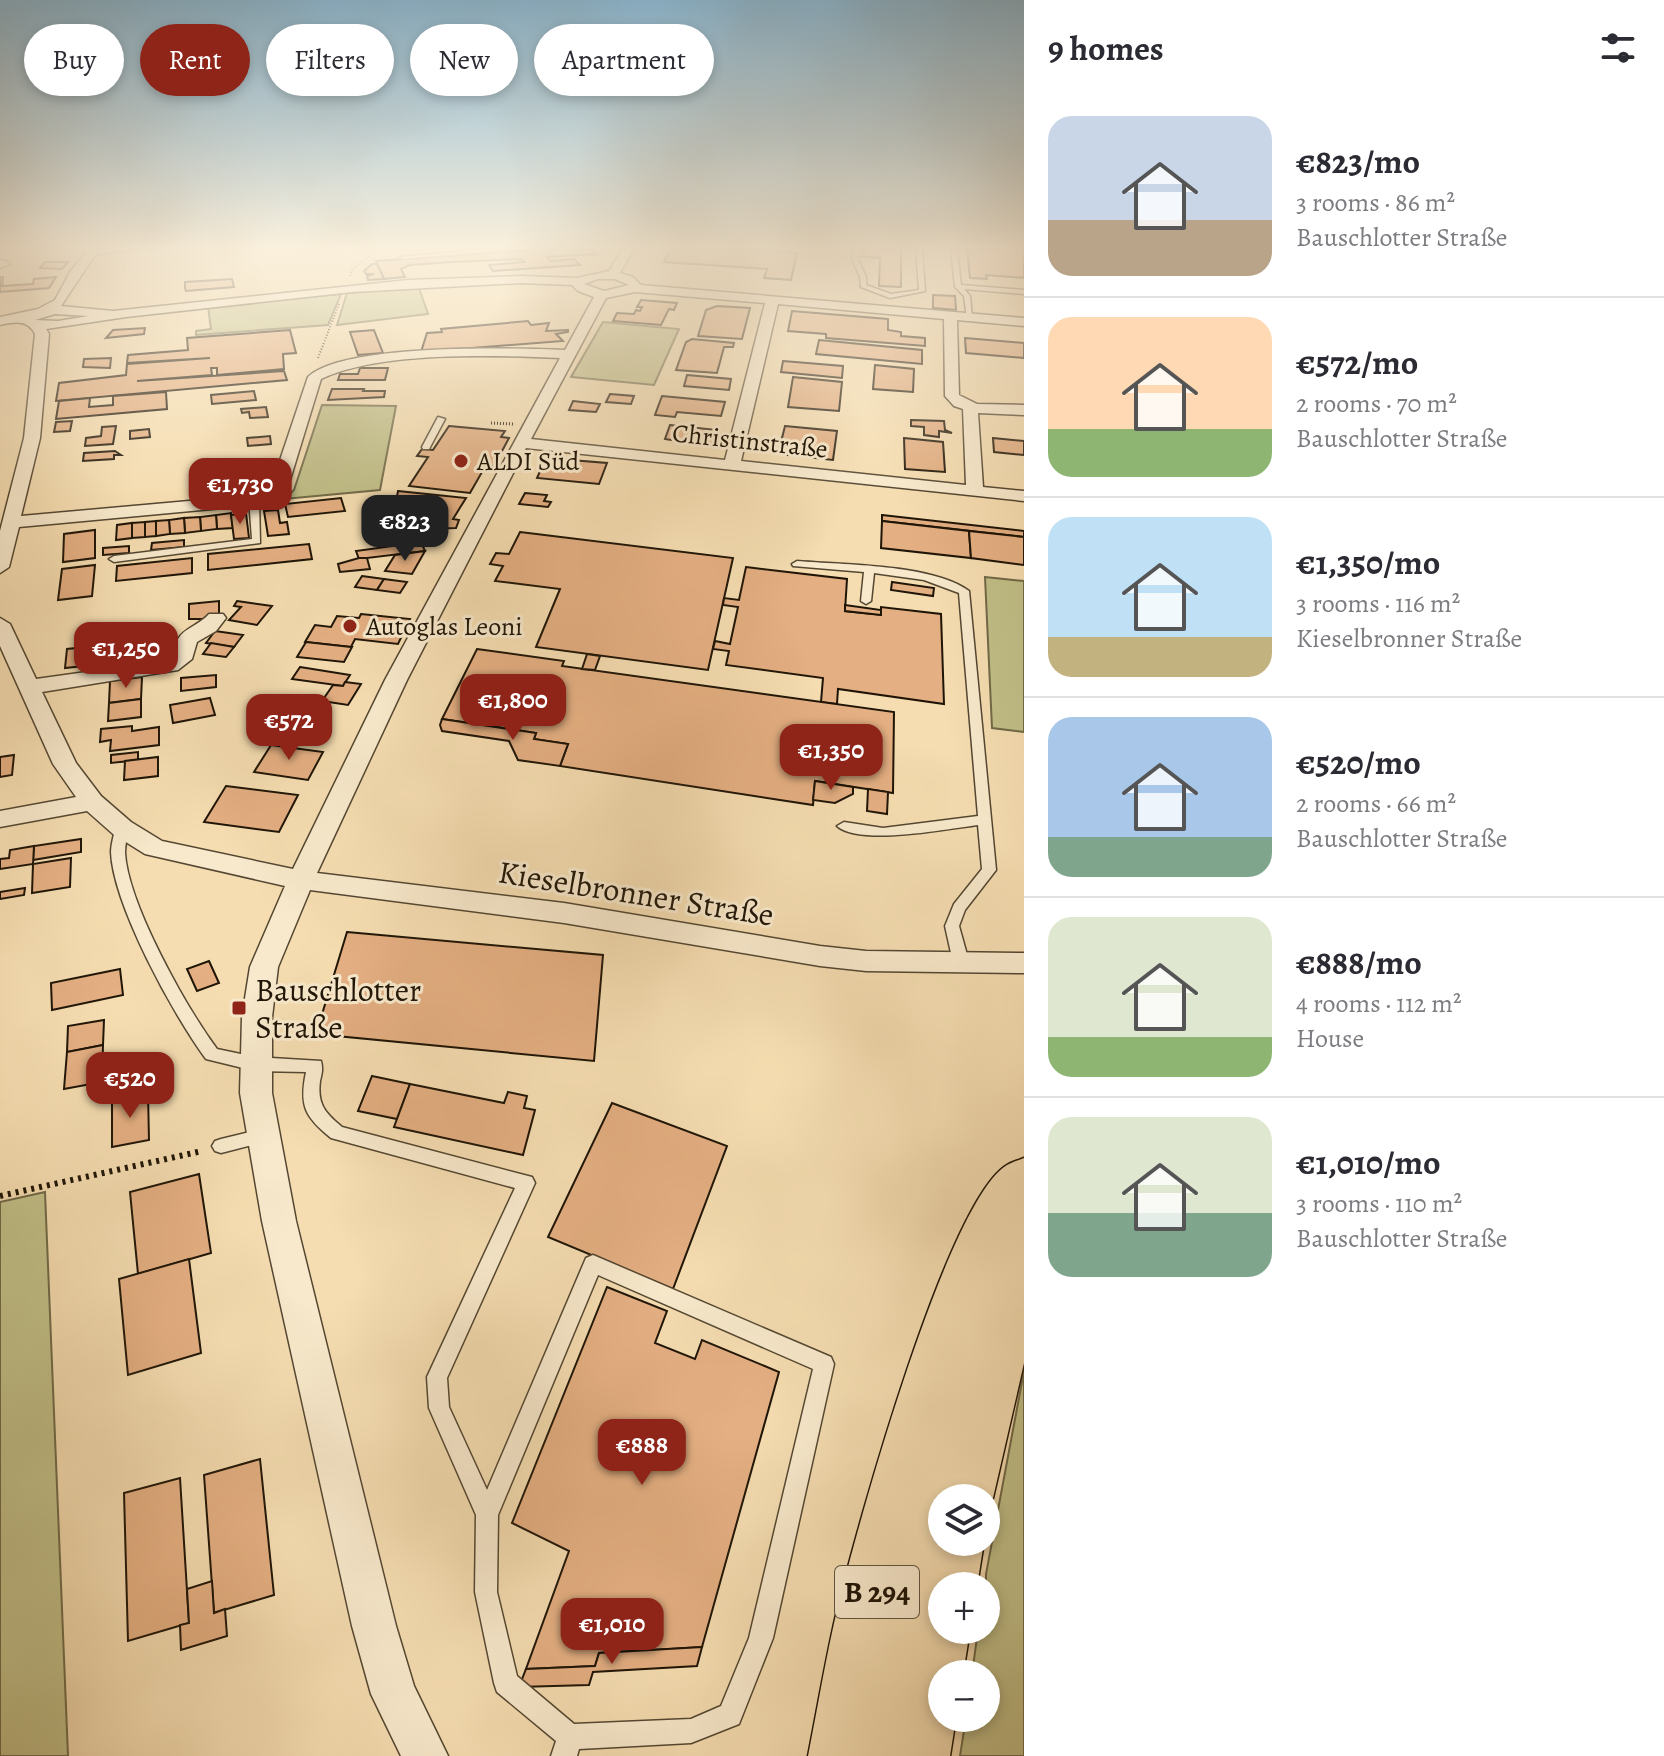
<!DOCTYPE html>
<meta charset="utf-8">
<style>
:root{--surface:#fff;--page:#f7f7f7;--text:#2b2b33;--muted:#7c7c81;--line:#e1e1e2;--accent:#8f2418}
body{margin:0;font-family:Alegreya,serif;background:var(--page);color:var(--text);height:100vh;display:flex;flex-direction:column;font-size:30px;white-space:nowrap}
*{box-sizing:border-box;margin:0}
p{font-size:26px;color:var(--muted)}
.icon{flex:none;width:44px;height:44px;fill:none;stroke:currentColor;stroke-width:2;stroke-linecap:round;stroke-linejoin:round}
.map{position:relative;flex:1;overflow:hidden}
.panel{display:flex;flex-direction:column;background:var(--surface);width:640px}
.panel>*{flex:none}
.top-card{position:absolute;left:24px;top:24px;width:760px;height:72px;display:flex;gap:16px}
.buttons{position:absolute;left:928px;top:1484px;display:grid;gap:16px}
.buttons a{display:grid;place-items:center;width:72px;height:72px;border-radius:50%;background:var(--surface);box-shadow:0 4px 12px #0003;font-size:40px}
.price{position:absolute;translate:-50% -68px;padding:0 18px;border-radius:16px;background:var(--accent);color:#fff;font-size:26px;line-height:52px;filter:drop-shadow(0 2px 4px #0008)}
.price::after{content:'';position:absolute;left:50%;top:48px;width:24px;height:18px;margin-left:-12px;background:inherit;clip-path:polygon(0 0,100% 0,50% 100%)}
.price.current{background:#222;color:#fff}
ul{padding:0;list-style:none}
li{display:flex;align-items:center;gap:24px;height:200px;padding:0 24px}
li+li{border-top:2px solid var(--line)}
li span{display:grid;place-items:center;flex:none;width:224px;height:160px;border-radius:24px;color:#555}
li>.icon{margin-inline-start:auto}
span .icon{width:96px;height:96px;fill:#fffc;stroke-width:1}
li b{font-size:34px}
h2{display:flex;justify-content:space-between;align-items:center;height:96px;padding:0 24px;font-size:34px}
.chip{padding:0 28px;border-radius:36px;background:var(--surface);box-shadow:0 4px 12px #0003;font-size:28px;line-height:72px}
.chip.current{background:var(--accent);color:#fff}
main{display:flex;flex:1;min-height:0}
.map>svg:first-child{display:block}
</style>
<main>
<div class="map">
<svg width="1024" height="1756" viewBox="0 0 1024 1756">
<rect width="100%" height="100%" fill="#f5ddb1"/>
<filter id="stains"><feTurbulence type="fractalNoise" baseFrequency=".0025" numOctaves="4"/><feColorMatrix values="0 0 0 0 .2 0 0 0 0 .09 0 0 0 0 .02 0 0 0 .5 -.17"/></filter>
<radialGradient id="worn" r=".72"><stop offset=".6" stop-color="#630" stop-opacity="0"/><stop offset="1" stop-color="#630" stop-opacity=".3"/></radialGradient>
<g fill="#c1bf88" stroke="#706a48" stroke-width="2">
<polygon points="419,288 428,314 337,325 347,293"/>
<polygon points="341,294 328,325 196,335 196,331 211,329 208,307"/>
<polygon points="603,322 679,329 654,385 571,377"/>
<polygon points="322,405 396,406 380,490 284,499 294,490"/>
<polygon points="985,577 1024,581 1024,732 992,728"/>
<polygon points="45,1192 68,1756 0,1756 0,1202"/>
<polygon points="1024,1371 1024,1756 960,1756 966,1718 986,1718 986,1674 972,1674 978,1630 986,1630 986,1574"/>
</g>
<g fill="#e4af82" stroke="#1f1507" stroke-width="2">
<polygon points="592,249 596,254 547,257 550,261 574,259 580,265 493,271 489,265 524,262 522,259 453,262 410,265 401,269 405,277 384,279 376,261 548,249"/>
<polygon points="670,249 752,249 797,253 791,280 764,278 767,269 664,262"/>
<polygon points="880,249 901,249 901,287 879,286 880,258 859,256 859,250"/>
<polygon points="967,249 1024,249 1024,278 986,275 987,279 970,278"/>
<polygon points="45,262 68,262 62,269 40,268"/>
<polygon points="372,264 377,264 384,279 368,280 367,276 374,274 366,274 364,271"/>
<polygon points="0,277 3,277 2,286 33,284 34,279 56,277 49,288 0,292"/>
<polygon points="232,279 234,287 186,291 185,288 185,282"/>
<polygon points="933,295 955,296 956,310 933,308"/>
<polygon points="641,300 677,303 674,310 669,309 661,325 613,321 617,313 634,314 636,310 640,311 642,307 637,307"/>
<polygon points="717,306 750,308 742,339 698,336 706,310"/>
<polygon points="792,311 888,319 888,330 901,332 901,336 925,338 925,346 826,338 826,334 788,331"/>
<polygon points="528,321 531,325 549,323 546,331 568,330 568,332 556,334 563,341 421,352 427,333 442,332 441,329"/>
<polygon points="145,328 144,334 106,338 113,330"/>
<polygon points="290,330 296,353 283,354 284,369 217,375 217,368 211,368 212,375 137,381 284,371 287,380 56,401 59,383 126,375 127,364 210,358 127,363 128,355 188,350 187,338"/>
<polygon points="374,330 383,353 358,355 350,332"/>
<polygon points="965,338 1024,343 1024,358 966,353"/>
<polygon points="692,339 734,343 733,347 724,347 717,373 676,370 686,342"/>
<polygon points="819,340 922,350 922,364 816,354"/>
<polygon points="111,358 110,368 83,367 84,359"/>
<polygon points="783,361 843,366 842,378 781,372"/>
<polygon points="875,365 914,369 913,392 873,389"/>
<polygon points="360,368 388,368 385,380 338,380 340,374 358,374"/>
<polygon points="687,375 731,379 729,390 684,386"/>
<polygon points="793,377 842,382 839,411 788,407"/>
<polygon points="332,389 364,389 363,391 385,391 384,397 328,400"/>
<polygon points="254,391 256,400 212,404 211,395"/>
<polygon points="166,392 167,409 56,419 59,401 90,398 89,407 113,405 113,396"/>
<polygon points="610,394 634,396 631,404 606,402"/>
<polygon points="662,396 725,402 721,416 677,412 675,417 655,415"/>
<polygon points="573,401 600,404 596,412 569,410"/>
<polygon points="266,407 268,417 250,418 249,412 242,413 241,409"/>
<polygon points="911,420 944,421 945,430 952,433 939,431 939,437 924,435 924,427 911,426"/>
<polygon points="72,421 70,431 54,432 56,422"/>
<polygon points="670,425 717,430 713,444 702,443 702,445 665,439"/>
<polygon points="116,426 113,444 85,446 86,438 101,436 102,427"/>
<polygon points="449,426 505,431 501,437 509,438 494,466 486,465 470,493 409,486 428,457 417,456 422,449 433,450"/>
<polygon points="785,426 837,431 833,460 778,454"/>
<polygon points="149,429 150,437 130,439 130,431"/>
<polygon points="270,436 271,444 248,446 247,438"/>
<polygon points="904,438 943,442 945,472 905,469"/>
<polygon points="993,438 1024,441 1024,455 994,452"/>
<polygon points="115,451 121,455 114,455 114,459 83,461 84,453"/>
<polygon points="546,458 607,463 599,484 537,478"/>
<polygon points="250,478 251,488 223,490 222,480"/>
<polygon points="222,480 223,494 193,496 193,483"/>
<polygon points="398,491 466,498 453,519 459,520 456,528 423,529 425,532 412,533 411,530 391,532 387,520 393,519"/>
<polygon points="525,493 547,495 544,501 551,502 548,507 519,504"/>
<polygon points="341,498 345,511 288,517 285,504"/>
<polygon points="278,510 280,523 287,522 289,534 268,536 264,511"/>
<polygon points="231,513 233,528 217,529 216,515"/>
<polygon points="246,513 249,538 234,539 231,515"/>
<polygon points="216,515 217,529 201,531 200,517"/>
<polygon points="882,515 1024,531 1024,537 882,521"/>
<polygon points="200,517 201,531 185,533 184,518"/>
<polygon points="184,518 185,533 170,534 169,520"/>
<polygon points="169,520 170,534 156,536 156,521"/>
<polygon points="156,521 156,536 145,537 145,522"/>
<polygon points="882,521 969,531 971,558 881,548"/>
<polygon points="145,522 145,537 132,538 132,523"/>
<polygon points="132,523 132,538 116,540 117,525"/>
<polygon points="95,530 95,558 63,562 64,534"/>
<polygon points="969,531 1024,537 1024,565 971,558"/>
<polygon points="520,532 733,558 708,670 536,647 560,589 495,581 503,566 490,564 496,553 509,554"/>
<polygon points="184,540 184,547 151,550 152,543"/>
<polygon points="421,542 425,551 359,559 356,551"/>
<polygon points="309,544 312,559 208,570 208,554"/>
<polygon points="129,546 129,553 103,555 103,548"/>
<polygon points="425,551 412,574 385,571 395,555"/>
<polygon points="192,558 192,573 116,581 117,566"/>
<polygon points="359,558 367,558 370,569 340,572 338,564"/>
<polygon points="95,565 92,596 58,600 62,569"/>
<polygon points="746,567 847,579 845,611 881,615 881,607 941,614 944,704 838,689 837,704 821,702 823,678 726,665 729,651 713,649 715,641 730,644 738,607 723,605 724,598 739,600"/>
<polygon points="362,576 384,579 377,590 355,587"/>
<polygon points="384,579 407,582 400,593 377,590"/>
<polygon points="892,582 934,588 933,596 891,590"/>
<polygon points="219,601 219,616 209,619 189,619 189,604"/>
<polygon points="237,601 272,606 257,625 229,620 241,607 234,606"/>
<polygon points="845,605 881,610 881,615 845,611"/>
<polygon points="361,614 410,619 398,644 355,639 351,647 305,642 315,625 331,627 337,616 359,618"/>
<polygon points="215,631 243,635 234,647 206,643"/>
<polygon points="173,638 173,656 65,668 67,649"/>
<polygon points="306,642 351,647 352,647 344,662 297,657"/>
<polygon points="211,643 234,647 226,657 203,654"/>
<polygon points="477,649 564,661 562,666 894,712 893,793 815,781 813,805 560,766 568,744 534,739 536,733 442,719"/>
<polygon points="587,654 600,656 595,670 582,669"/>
<polygon points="300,667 350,675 343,686 292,679"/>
<polygon points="216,675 216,687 181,691 181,678"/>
<polygon points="142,677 141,699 109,703 110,681"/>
<polygon points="345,682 361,684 348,705 322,701 333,685 343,686"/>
<polygon points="210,698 215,715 173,723 170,705"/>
<polygon points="141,699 141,717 108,721 109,703"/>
<polygon points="442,719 536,733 534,739 568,744 560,766 518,760 509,741 442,731 440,725"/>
<polygon points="132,726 132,731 159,727 159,745 110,751 111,740 100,742 101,729"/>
<polygon points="271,745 323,752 308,780 254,772"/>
<polygon points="138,752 138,760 111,763 111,755"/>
<polygon points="14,755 12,775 0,777 0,757"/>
<polygon points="158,757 158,776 124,780 125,761"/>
<polygon points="815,781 853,787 853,794 835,803 813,800"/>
<polygon points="226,786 298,795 279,832 204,822"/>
<polygon points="868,789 888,792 887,814 867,811"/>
<polygon points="81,839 81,852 33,860 34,846"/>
<polygon points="34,846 33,864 0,869 0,859 9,858 10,850"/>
<polygon points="71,858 70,887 32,893 33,864"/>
<polygon points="25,888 24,895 0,899 0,892"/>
<polygon points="347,932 603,955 594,1061 316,1034"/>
<polygon points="209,961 219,983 197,991 187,969"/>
<polygon points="120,969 123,995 52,1010 51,983"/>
<polygon points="104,1020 103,1045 67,1052 68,1026"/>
<polygon points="103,1045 102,1082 64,1089 67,1052"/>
<polygon points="169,1068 169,1079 135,1085 135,1074"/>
<polygon points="372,1076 410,1084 397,1119 358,1111"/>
<polygon points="410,1084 504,1103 508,1092 527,1096 524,1108 535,1110 523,1155 394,1127"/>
<polygon points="148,1093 149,1140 112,1147 112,1100"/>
<polygon points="612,1103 727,1146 673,1289 548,1237"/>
<polygon points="199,1174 211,1253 138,1274 130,1192"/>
<polygon points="189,1259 201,1353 128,1375 119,1279"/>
<polygon points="607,1287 667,1311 655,1343 695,1359 702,1340 779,1372 702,1647 599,1653 595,1666 526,1669 569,1551 512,1523"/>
<polygon points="260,1459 274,1595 214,1613 204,1475"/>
<polygon points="180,1478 189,1623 128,1641 124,1493"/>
<polygon points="212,1581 214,1613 225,1609 227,1636 181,1650 180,1625 189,1623 187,1589"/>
<polygon points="702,1647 697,1666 593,1672 589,1685 519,1687 526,1669 595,1666 599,1653"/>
</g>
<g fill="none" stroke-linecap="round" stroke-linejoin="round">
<defs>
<g id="service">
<polygon points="484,249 518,249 403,259 400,257"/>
<polygon points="855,249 861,249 858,259 866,277 866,285 891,294 919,290 916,249 922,249 925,291 890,298 861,287 860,277 852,259"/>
<polygon points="951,249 957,249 961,285 1024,290 1024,294 964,289 970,296 972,318 967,319 964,296 955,287"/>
<polygon points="438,417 445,419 429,449 423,449 422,447"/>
<polygon points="254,496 259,499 260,543 114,562 109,559 114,556 252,539 249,499"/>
<path d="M 797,561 C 844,565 932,564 969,591 L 996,870 L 965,910 L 959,926 L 969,962 L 966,966 L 956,966 L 953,962 L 945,926 L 954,904 L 982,869 L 978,825 C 947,829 860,846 837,826 L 844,822 L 883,828 L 978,816 L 959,593 L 924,580 L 874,573 L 871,601 L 866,604 L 861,601 L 864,572 L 793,566 L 792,564 Z"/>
<path d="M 122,824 L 129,828 C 127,836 125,844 125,853 C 128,904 186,1007 217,1049 L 255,1057 L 321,1061 C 323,1069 322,1073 320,1081 C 317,1104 325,1113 342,1127 L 532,1177 L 535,1183 L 447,1378 L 449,1407 L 487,1490 L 586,1258 L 593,1255 L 831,1357 L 834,1364 L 773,1638 L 739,1724 L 691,1743 L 579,1749 L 577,1756 L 551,1756 L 556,1741 L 497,1692 L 494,1683 L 475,1592 L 476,1515 L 429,1408 L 427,1377 L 515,1188 L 331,1138 C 305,1117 299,1106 306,1072 L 255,1071 L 206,1059 C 174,1016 113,905 111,852 C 111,844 114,836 115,828 ZM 598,1275 L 813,1369 L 749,1638 L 721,1706 L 691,1719 L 574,1724 L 517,1676 L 497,1592 L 498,1515 Z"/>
<polygon points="262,1129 268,1131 271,1136 268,1141 221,1153 215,1151 212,1146 215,1141 221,1139"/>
</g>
<g id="minor">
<path d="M 88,249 L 134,249 L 95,255 L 61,306 L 113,311 L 408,280 L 521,276 L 577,278 L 609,271 L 623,249 L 634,249 L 620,273 L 633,277 L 641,285 L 1024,318 L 1024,326 L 957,320 L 959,395 L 977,404 L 1024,405 L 1024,415 L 978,413 L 983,487 L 1024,491 L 1024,501 L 526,448 L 407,680 L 317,873 L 564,903 L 820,946 L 866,951 L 1024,953 L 1024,973 L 866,971 L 820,966 L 564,923 L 310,890 L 278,967 L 272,1017 L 272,1093 L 296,1221 L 396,1626 L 414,1686 L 448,1756 L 401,1756 L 371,1694 L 352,1626 L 262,1221 L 240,1093 L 242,1017 L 250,967 L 285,886 L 145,854 L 113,834 L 87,811 L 0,827 L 0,811 L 76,797 L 53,764 L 0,646 L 0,618 L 10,624 L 36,679 L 165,661 C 175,654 173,648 178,639 C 184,628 201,624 209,614 L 223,614 L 226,618 L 216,631 L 197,642 L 192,659 L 178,670 L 42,692 L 76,763 L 101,796 L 131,822 L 162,841 L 293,869 L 385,680 L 560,358 C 495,355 379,351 321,379 L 290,480 L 274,498 L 234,507 L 19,527 L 9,567 L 0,573 L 0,531 L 24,438 L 35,334 C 28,319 14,322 0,325 L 0,317 L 38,309 L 55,300 L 70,272 ZM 598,279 L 615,279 L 629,285 L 604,291 L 584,284 ZM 521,283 L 572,285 L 578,291 L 594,297 L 565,350 C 513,348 344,343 308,377 L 274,478 L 262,490 L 234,497 L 21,516 L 40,438 L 49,334 L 46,329 L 126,317 L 352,292 ZM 635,292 L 765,303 L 725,460 L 531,439 L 606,298 ZM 778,304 L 944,319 L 945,396 L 954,406 L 963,409 L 966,485 L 741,461 ZM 55,314 L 88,316 L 58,321 L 35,320 Z"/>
<polygon points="0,260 8,262 10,264 0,268"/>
</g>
<path id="primary" d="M 1024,1158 L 1024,1363 L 993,1498 L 986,1514 L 986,1498 L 942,1498 L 942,1542 L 984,1542 L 977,1586 L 942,1586 L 942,1630 L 970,1630 L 963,1674 L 942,1674 L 942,1718 L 956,1718 L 950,1756 L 808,1756 C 818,1706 826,1656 838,1606 C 857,1528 947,1201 1007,1165 C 1012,1162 1019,1160 1024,1158 Z"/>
</defs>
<use href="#service" stroke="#544732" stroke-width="3"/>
<use href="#minor" stroke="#544732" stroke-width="3"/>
<use href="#primary" stroke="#1f1507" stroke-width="3"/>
<g stroke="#1f1507" stroke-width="2" stroke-dasharray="1 2" stroke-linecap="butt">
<polyline points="350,276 352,270 377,249"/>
<polyline points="318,358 339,304"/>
</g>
<polyline stroke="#1f1507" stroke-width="3" stroke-dasharray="1 2" stroke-linecap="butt" points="491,423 513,424"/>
<polyline stroke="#1f1507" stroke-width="6" stroke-dasharray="3 5" stroke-linecap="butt" points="0,1196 202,1151"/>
<use href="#service" fill="#f8e9cc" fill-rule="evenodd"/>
<use href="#minor" fill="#f8e9cc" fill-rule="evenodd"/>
<use href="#primary" fill="#f5ddb1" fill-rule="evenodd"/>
</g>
<linearGradient id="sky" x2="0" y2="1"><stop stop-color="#8ab7d2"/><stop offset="0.5" stop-color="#faf0dc"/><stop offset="1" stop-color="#faf0dc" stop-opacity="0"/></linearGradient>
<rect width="1024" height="495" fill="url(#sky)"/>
<g fill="#8f2418" stroke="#f8e9cc" stroke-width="3">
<circle cx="461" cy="461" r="8"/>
<circle cx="350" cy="626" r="8"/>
<rect x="231" y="1000" width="16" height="16" rx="4"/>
</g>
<g text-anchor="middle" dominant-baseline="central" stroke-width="6" stroke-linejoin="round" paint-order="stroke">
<g font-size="26" fill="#1f1507" stroke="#f8e9cc">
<text transform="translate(750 441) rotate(6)">Christinstraße</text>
</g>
<g font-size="26" fill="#1f1507" stroke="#f8e9cc" text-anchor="start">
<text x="477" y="461">ALDI Süd</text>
<text x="366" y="626">Autoglas Leoni</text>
</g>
<rect fill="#f8e9cc" stroke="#605542" stroke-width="2" x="835" y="1566" width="84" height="52" rx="6"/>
<g font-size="30" font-weight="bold" fill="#1f1507">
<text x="877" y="1592">B 294</text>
</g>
<g font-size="32" fill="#1f1507" stroke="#f8e9cc">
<text transform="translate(636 893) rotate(9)">Kieselbronner Straße</text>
</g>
<g font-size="32" fill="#1f1507" stroke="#f8e9cc" text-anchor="start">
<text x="255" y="990">Bauschlotter<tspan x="255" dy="37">Straße</tspan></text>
</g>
</g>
<rect width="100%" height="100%" filter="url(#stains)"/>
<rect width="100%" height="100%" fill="url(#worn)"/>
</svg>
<div class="buttons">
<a><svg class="icon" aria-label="layers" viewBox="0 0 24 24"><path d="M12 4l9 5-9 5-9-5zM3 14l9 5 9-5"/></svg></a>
<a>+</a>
<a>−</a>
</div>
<b class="price" style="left:240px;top:526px">€1,730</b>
<b class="price current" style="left:405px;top:563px">€823</b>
<b class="price" style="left:126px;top:690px">€1,250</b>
<b class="price" style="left:513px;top:742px">€1,800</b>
<b class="price" style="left:289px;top:762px">€572</b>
<b class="price" style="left:831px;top:792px">€1,350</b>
<b class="price" style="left:130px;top:1120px">€520</b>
<b class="price" style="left:642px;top:1487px">€888</b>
<b class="price" style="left:612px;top:1666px">€1,010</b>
<div class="top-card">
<a class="chip">Buy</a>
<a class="chip current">Rent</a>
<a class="chip">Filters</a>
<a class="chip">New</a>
<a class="chip">Apartment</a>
</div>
</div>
<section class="panel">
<h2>9 homes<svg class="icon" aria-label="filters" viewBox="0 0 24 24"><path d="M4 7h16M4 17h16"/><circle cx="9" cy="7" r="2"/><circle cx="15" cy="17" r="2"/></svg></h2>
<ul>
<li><span style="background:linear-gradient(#c9d6e8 65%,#b9a48a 0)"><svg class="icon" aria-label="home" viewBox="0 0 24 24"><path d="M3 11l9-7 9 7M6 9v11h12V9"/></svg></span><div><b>€823/mo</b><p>3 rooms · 86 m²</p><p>Bauschlotter Straße</p></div></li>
<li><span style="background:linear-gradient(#ffd9b3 70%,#8fb573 0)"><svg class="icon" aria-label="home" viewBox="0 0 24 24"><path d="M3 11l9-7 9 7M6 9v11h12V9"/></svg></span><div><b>€572/mo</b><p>2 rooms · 70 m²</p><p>Bauschlotter Straße</p></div></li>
<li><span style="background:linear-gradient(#bfe0f5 75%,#c2b280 0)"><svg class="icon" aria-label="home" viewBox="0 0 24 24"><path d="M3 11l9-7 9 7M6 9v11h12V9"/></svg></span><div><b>€1,350/mo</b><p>3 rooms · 116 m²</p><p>Kieselbronner Straße</p></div></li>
<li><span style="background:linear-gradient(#a9c7e8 75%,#7fa58c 0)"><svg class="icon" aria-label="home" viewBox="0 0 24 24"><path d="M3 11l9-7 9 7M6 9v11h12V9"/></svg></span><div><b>€520/mo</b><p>2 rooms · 66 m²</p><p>Bauschlotter Straße</p></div></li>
<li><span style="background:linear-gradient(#dfe7d0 75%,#8fb573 0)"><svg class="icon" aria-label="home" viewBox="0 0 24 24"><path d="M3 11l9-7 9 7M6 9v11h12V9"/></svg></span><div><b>€888/mo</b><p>4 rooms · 112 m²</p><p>House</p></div></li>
<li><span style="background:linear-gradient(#dfe7d0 60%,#7fa58c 0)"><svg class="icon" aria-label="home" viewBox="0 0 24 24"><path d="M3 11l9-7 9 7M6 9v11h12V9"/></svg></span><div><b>€1,010/mo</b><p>3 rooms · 110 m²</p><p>Bauschlotter Straße</p></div></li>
</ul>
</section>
</main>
